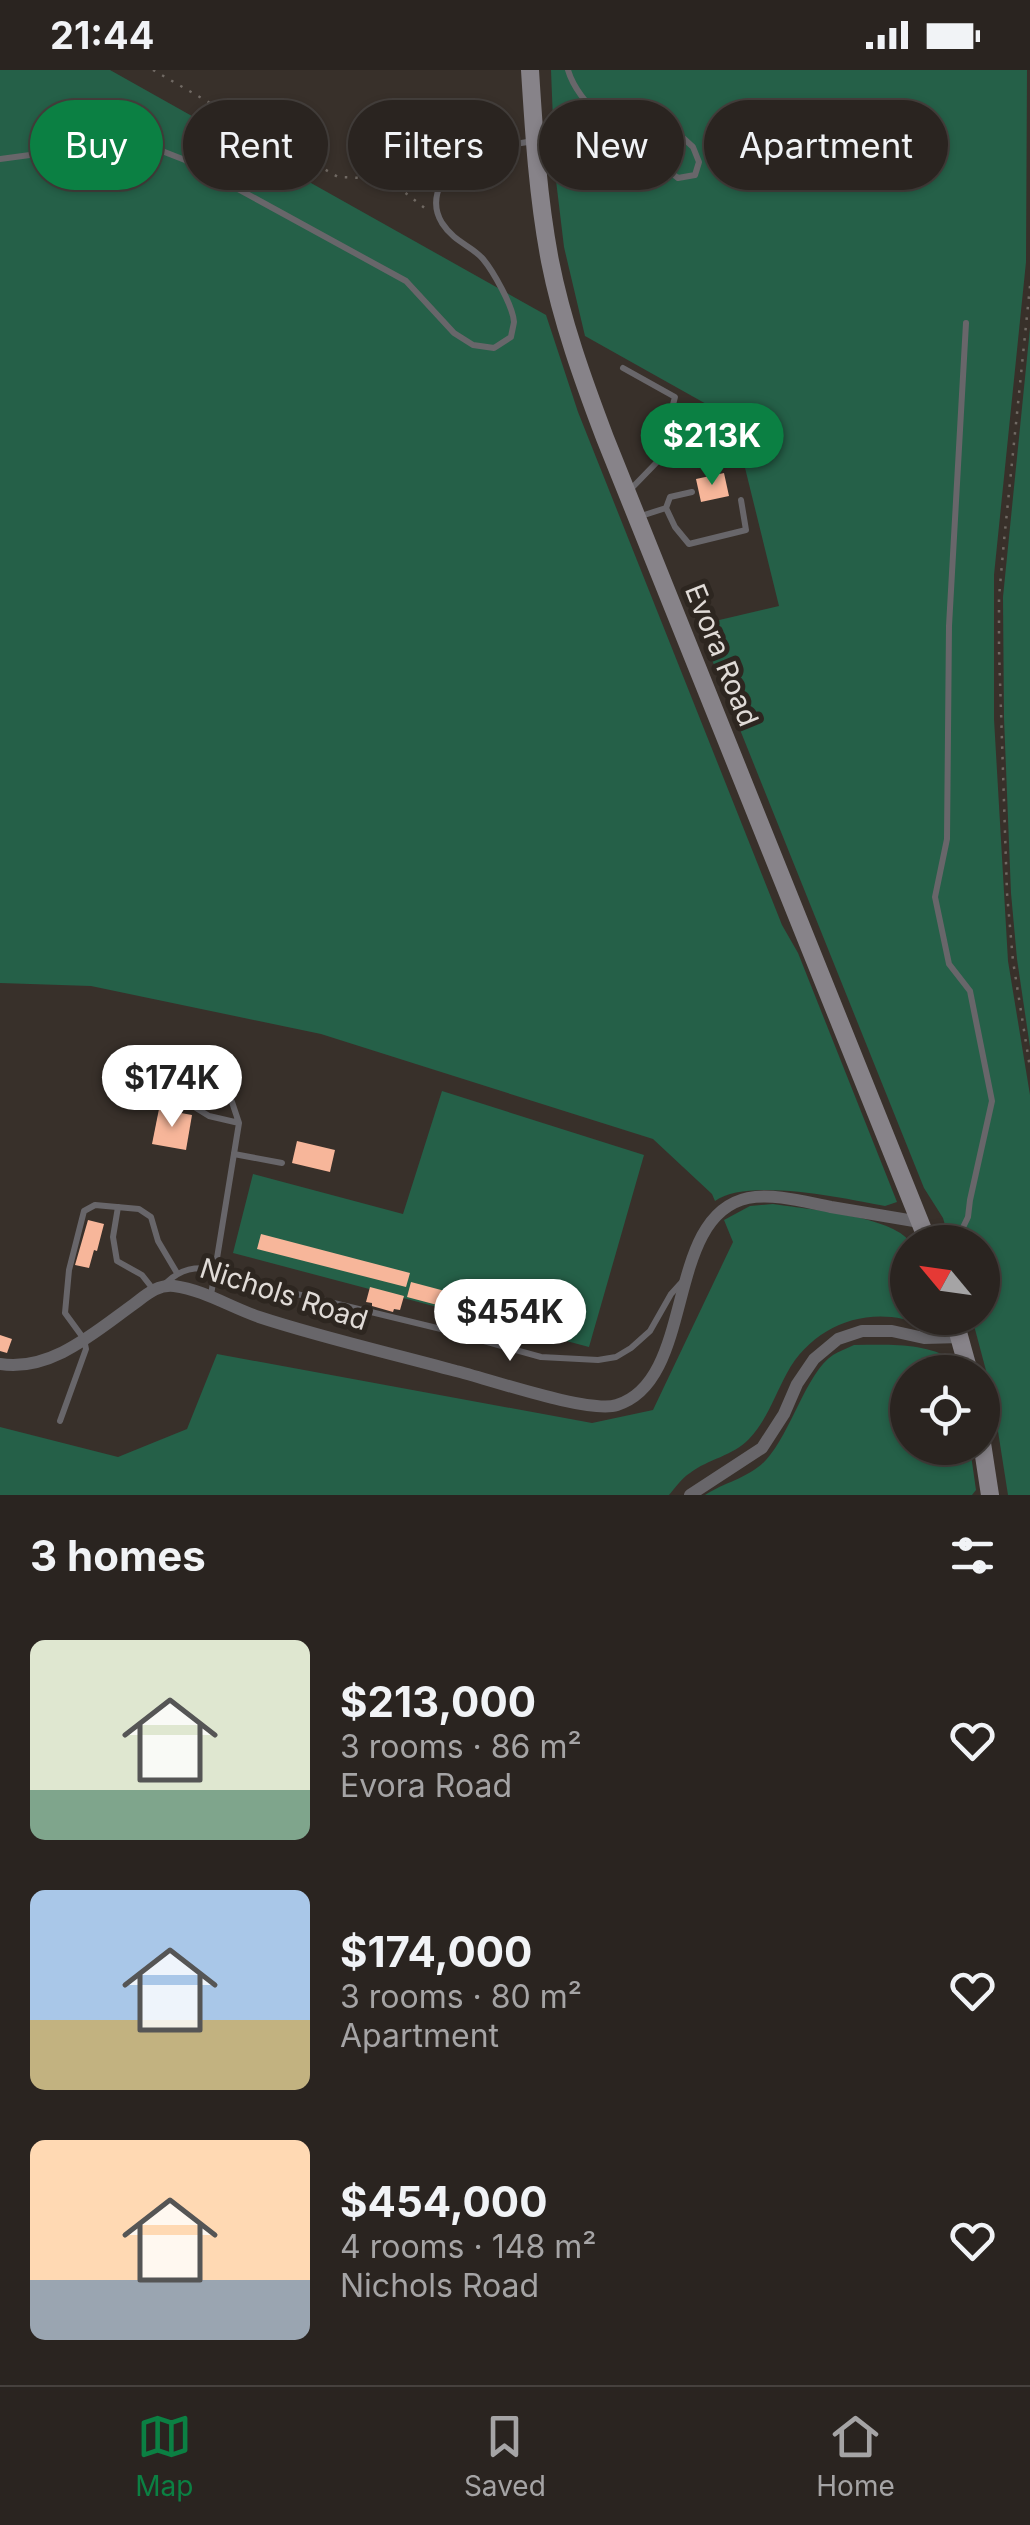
<!DOCTYPE html>
<meta charset="utf-8">
<style>
:root{--surface:#2a2420;--page:#322c29;--text:#f1f3f6;--muted:#a5a4a5;--line:#46413e;--accent:#0b8043}
body{margin:0;font-family:Inter,sans-serif;background:var(--page);color:var(--text);height:100vh;display:flex;flex-direction:column;font-size:38px;white-space:nowrap}
*{box-sizing:border-box;margin:0}
p{font-size:32px;color:var(--muted)}
.icon{flex:none;width:55px;height:55px;fill:none;stroke:currentColor;stroke-width:2;stroke-linecap:round;stroke-linejoin:round}
.map{position:relative;height:1425px;overflow:hidden}
.sheet{display:flex;flex-direction:column;background:var(--surface);flex:1}
.sheet>*{flex:none}
.guide{position:absolute;left:30px;top:30px;width:970px;height:90px;display:flex;gap:20px}
.needle{width:65px;rotate:299deg}
.tools{position:absolute;left:890px;top:1155px;display:grid;gap:20px}
.tools a{display:grid;place-items:center;width:110px;height:110px;border-radius:50%;background:var(--surface);box-shadow:0 2px 8px #0004,0 0 0 2px var(--line);font-size:50px}
.price{position:absolute;translate:-50% -85px;padding:0 22px;border-radius:35px;background:#fff;color:#222;font-size:32px;line-height:65px;filter:drop-shadow(0 2px 5px #0008)}
.price::after{content:'';position:absolute;left:50%;top:60px;width:30px;height:22px;margin-left:-15px;background:inherit;clip-path:polygon(0 0,100% 0,50% 100%)}
.price.on{background:var(--accent);color:#fff}
ul{padding:0;list-style:none}
li{display:flex;align-items:center;gap:30px;height:250px;padding:0 30px}
li span{display:grid;place-items:center;flex:none;width:280px;height:200px;border-radius:15px;color:#555}
li>.icon{margin-inline-start:auto}
span .icon{width:120px;height:120px;fill:#fffc;stroke-width:1}
li b{font-size:42px}
h2{display:flex;justify-content:space-between;align-items:center;height:120px;padding:0 30px;font-size:42px}
.tag{padding:0 35px;border-radius:45px;background:var(--surface);box-shadow:0 2px 8px #0004,0 0 0 2px var(--line);font-size:35px;line-height:90px}
.tag.on{background:var(--accent);color:#fff}
.status{display:flex;justify-content:space-between;align-items:center;height:70px;padding:0 50px;background:var(--surface);direction:ltr}
.status svg{height:28px;fill:currentColor}
.tabs{display:flex;justify-content:space-around;align-items:center;height:140px;border-top:2px solid var(--line);background:var(--surface);font-size:28px;color:var(--muted)}
.tabs a{display:grid;justify-items:center;gap:5px}
.tabs .on{color:var(--accent)}
.map>svg:first-child{display:block}
</style>
<div class="status"><b>21:44</b><svg viewBox="0 0 49 12"><path d="M0 12V9h3v3zM5 12V6h3v6zM10 12V3h3v9zM15 12V0h3v12zM26 1h20v11H26zM47 4h2v5h-2z"/></svg></div>
<div class="map">
<svg width="1030" height="1425" viewBox="0 0 1030 1425">
<rect width="100%" height="100%" fill="#38302a"/>
<g fill="#256048">
<path d="M 0,0 L 110,0 L 546,245 L 578,342 L 782,855 L 798,883 L 897,1132 L 885,1136 C 846,1129 749,1107 715,1131 L 712,1124 L 653,1069 L 321,964 L 91,916 L 0,913 Z"/>
<polygon points="551,0 1027,0 1026,192 994,505 994,649 1008,891 1030,1025 1030,1425 1008,1425 992,1323 972,1248 982,1248 982,1172 950,1172 943,1148 924,1118 698,555 779,536 733,349 585,266 564,177 555,102"/>
<polygon points="1030,258 1030,977 1017,889 1011,823 1004,648 1003,527"/>
<polygon points="442,1021 644,1085 589,1277 233,1183 253,1104 403,1144"/>
<path d="M 773,1134 C 805,1139 893,1146 910,1172 L 908,1172 L 908,1248 L 937,1248 L 939,1253 L 931,1260 C 922,1257 912,1251 903,1249 C 856,1239 810,1261 787,1303 C 775,1325 767,1350 749,1369 C 733,1386 708,1389 690,1403 C 682,1408 675,1418 669,1425 L 0,1425 L 0,1357 L 118,1387 L 187,1359 L 217,1284 L 592,1353 L 653,1340 L 733,1172 L 724,1150 L 750,1136 Z"/>
<path d="M 854,1275 C 887,1275 924,1272 953,1290 L 956,1302 L 908,1302 L 908,1378 L 970,1378 L 976,1420 L 972,1425 L 705,1425 C 725,1412 749,1408 766,1390 C 791,1363 806,1303 833,1285 C 839,1281 848,1278 854,1275 Z"/>
</g>
<g fill="#f7b69a">
<polygon points="724,403 729,426 701,432 696,409"/>
<polygon points="159,1039 192,1045 186,1080 152,1074"/>
<polygon points="297,1071 335,1080 330,1102 292,1093"/>
<polygon points="88,1150 104,1154 97,1181 94,1180 89,1198 75,1195"/>
<polygon points="261,1164 410,1203 406,1217 257,1179"/>
<polygon points="411,1212 566,1253 562,1268 407,1227"/>
<polygon points="370,1217 404,1226 400,1240 394,1239 393,1242 372,1236 372,1233 366,1232"/>
<polygon points="0,1265 12,1269 7,1283 0,1281"/>
</g>
<g fill="none" stroke-linecap="round" stroke-linejoin="round">
<g stroke="#706963" stroke-width="2.5" stroke-dasharray="2.5 8" stroke-linecap="butt">
<polyline points="153,0 338,107 388,109 436,98"/>
<polyline points="389,110 426,139"/>
<polyline points="1030,216 1004,471 999,527 999,580 1007,823 1013,891 1030,998"/>
</g>
<g stroke="#68666a" stroke-width="6">
<path d="M 568,0 C 580,42 644,83 678,108 L 695,105 L 699,92 L 693,77 L 681,66 L 595,41"/>
<path d="M 0,89 L 112,74 L 144,74 L 185,90 L 406,211 L 454,263 L 473,275 L 494,278 L 511,267 C 511,266 514,253 514,252 C 513,236 493,201 483,189 C 471,175 455,173 442,153 C 426,127 446,95 472,83 C 489,76 514,75 533,71"/>
<polyline points="623,298 675,327 658,391 628,422"/>
<polyline points="644,362 665,361"/>
<polyline points="666,438 675,457 689,474 746,460 741,430"/>
<polyline points="638,447 666,438 670,427 692,422"/>
<polyline points="234,1084 282,1093"/>
<polyline points="118,1137 113,1167 117,1191 142,1205 153,1219"/>
<polyline points="956,1172 968,1147 970,1130 992,1031 970,921 949,894 935,827 947,769 949,556 966,253"/>
<polyline points="214,1204 441,1259 541,1287 598,1290 616,1287 631,1278 650,1261 671,1224 681,1213"/>
<path d="M 166,1213 C 182,1198 194,1197 215,1199"/>
<polyline points="211,1225 239,1053 232,1032 222,1020 206,1018 197,1025 196,1038 209,1046 239,1053"/>
<polyline points="60,1351 86,1279 84,1269 65,1243 69,1200 84,1141 95,1135 139,1139 151,1147 158,1171 177,1203"/>
</g>
<g stroke="#68666a" stroke-width="12">
<path d="M 0,1294 C 51,1302 95,1262 134,1234 C 146,1225 158,1214 174,1216 C 204,1220 230,1237 259,1247 C 323,1268 390,1283 456,1301 C 489,1309 589,1344 617,1335 C 697,1310 663,1146 748,1128 C 774,1123 805,1132 831,1137 C 860,1142 890,1147 920,1152"/>
<polyline points="690,1425 762,1378 784,1344 797,1314 814,1289 838,1269 862,1261 892,1261 924,1268 960,1267"/>
</g>
<g stroke="#878389" stroke-width="18">
<path d="M 530,0 C 534,64 538,128 550,191 C 562,252 583,310 605,368 L 928,1172"/>
<polyline points="954,1248 969,1302"/>
<polyline points="982,1373 990,1425"/>
</g>
</g>
<g text-anchor="middle" dominant-baseline="central" stroke-width="10" stroke-linejoin="round" paint-order="stroke">
<g font-size="28" fill="#e0dbd7" stroke="#2d2620">
<text transform="translate(722 585) rotate(68)">Evora Road</text>
<text transform="translate(284 1224) rotate(18)">Nichols Road</text>
</g>
</g>
</svg>
<div class="tools">
<a><svg class="needle" viewBox="-14 -14 28 28"><path d="M0-13l5 13h-10z" fill="#e53935"/><path d="M0 13l5-13h-10z" fill="#a5a4a5"/></svg></a>
<a><svg class="icon" aria-label="locate" viewBox="0 0 24 24"><circle cx="12" cy="12" r="6"/><path d="M12 2v4M12 18v4M2 12h4M18 12h4"/></svg></a>
</div>
<b class="price on" style="left:712px;top:418px">$213K</b>
<b class="price" style="left:172px;top:1060px">$174K</b>
<b class="price" style="left:510px;top:1294px">$454K</b>
<div class="guide">
<a class="tag on">Buy</a>
<a class="tag">Rent</a>
<a class="tag">Filters</a>
<a class="tag">New</a>
<a class="tag">Apartment</a>
</div>
</div>
<section class="sheet">
<h2>3 homes<svg class="icon" aria-label="filters" viewBox="0 0 24 24"><path d="M4 7h16M4 17h16"/><circle cx="9" cy="7" r="2"/><circle cx="15" cy="17" r="2"/></svg></h2>
<ul>
<li><span style="background:linear-gradient(#dfe7d0 75%,#7fa58c 0)"><svg class="icon" aria-label="home" viewBox="0 0 24 24"><path d="M3 11l9-7 9 7M6 9v11h12V9"/></svg></span><div><b>$213,000</b><p>3 rooms · 86 m²</p><p>Evora Road</p></div><svg class="icon" aria-label="heart" viewBox="0 0 24 24"><path d="M12 20l-8-8c-3-5 5-10 8-4 3-6 11-1 8 4z"/></svg></li>
<li><span style="background:linear-gradient(#a9c7e8 65%,#c2b280 0)"><svg class="icon" aria-label="home" viewBox="0 0 24 24"><path d="M3 11l9-7 9 7M6 9v11h12V9"/></svg></span><div><b>$174,000</b><p>3 rooms · 80 m²</p><p>Apartment</p></div><svg class="icon" aria-label="heart" viewBox="0 0 24 24"><path d="M12 20l-8-8c-3-5 5-10 8-4 3-6 11-1 8 4z"/></svg></li>
<li><span style="background:linear-gradient(#ffd9b3 70%,#9aa5b1 0)"><svg class="icon" aria-label="home" viewBox="0 0 24 24"><path d="M3 11l9-7 9 7M6 9v11h12V9"/></svg></span><div><b>$454,000</b><p>4 rooms · 148 m²</p><p>Nichols Road</p></div><svg class="icon" aria-label="heart" viewBox="0 0 24 24"><path d="M12 20l-8-8c-3-5 5-10 8-4 3-6 11-1 8 4z"/></svg></li>
</ul>
</section>
<nav class="tabs">
<a class="on"><svg class="icon" aria-label="map" viewBox="0 0 24 24"><path d="M3 6l6-2 6 2 6-2v14l-6 2-6-2-6 2zM9 4v14M15 6v14"/></svg>Map</a>
<a><svg class="icon" aria-label="saved" viewBox="0 0 24 24"><path d="M7 4h10v16l-5-4-5 4z"/></svg>Saved</a>
<a><svg class="icon" aria-label="home" viewBox="0 0 24 24"><path d="M3 11l9-7 9 7M6 9v11h12V9"/></svg>Home</a>
</nav>
